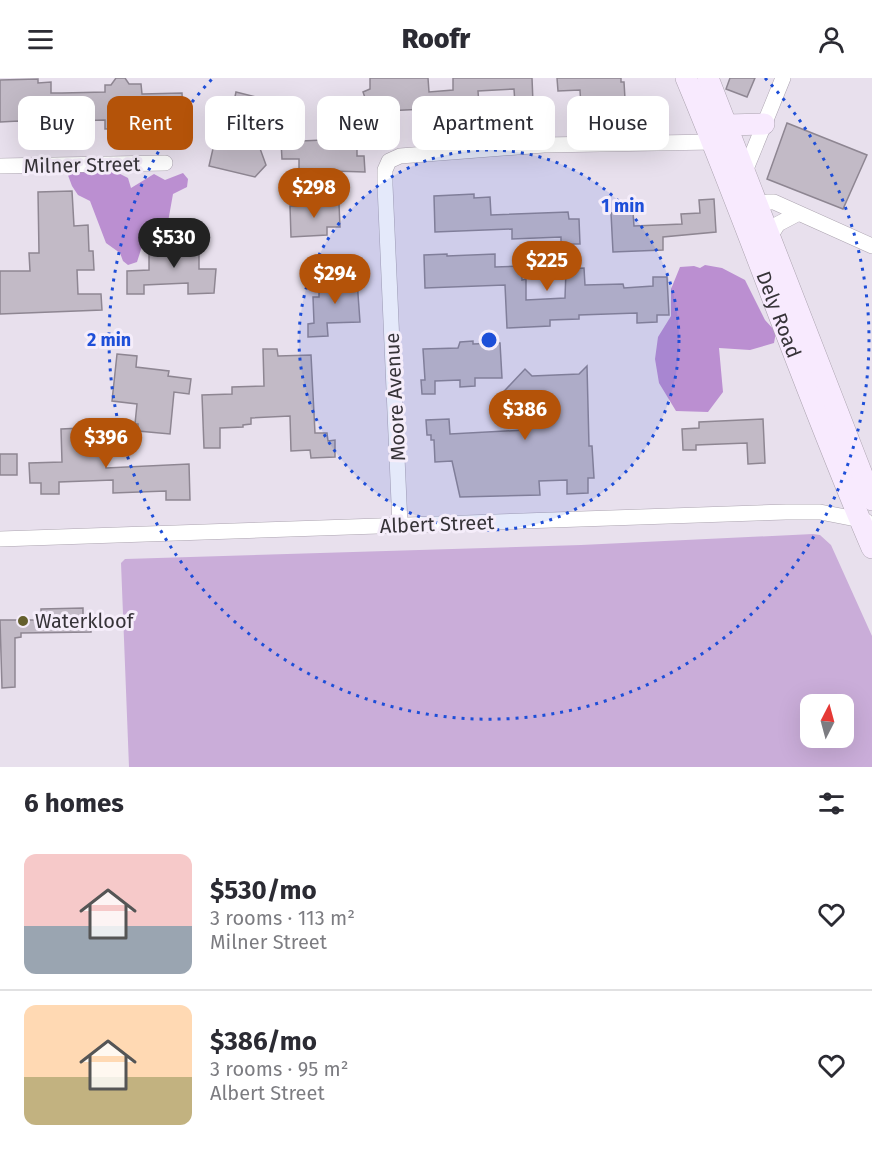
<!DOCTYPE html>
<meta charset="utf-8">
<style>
:root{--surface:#fff;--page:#f2f2f3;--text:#2b2b33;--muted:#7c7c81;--line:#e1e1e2;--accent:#b45309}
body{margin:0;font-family:"Fira Sans",sans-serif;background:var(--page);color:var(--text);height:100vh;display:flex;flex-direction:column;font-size:22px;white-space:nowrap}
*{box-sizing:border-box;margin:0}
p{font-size:20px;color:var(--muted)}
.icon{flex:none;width:33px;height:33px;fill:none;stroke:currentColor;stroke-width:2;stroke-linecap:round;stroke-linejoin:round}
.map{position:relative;height:689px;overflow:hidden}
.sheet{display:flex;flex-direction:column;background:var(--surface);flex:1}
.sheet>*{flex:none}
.guide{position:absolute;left:18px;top:18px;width:837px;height:54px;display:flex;gap:12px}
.needle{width:39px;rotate:6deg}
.fabs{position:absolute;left:800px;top:616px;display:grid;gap:12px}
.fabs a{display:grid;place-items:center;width:54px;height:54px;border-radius:12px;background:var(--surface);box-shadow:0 6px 24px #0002;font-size:30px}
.price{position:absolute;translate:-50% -51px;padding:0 14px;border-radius:21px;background:var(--accent);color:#fff;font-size:20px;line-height:39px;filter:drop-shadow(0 2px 3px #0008)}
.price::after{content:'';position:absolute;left:50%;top:36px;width:18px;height:14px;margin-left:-9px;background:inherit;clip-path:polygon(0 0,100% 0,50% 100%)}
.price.on{background:#222;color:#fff}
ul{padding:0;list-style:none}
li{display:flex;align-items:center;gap:18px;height:150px;padding:0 24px}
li+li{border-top:2px solid var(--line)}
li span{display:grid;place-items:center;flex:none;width:168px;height:120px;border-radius:12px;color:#555}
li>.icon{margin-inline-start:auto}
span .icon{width:72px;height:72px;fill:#fffc;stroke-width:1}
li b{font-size:26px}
h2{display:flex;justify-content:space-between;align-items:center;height:72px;padding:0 24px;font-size:26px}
.tag{padding:0 21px;border-radius:12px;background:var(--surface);box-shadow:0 6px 24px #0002;font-size:21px;line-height:54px}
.tag.on{background:var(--accent);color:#fff}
header{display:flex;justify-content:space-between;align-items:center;height:78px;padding:0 24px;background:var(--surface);font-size:27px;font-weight:800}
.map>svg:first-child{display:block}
</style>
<header><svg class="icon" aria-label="menu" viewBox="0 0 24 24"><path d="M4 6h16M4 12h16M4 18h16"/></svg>Roofr<svg class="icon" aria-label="person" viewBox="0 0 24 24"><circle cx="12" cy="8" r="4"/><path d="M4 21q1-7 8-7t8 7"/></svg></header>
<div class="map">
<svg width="872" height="689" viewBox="0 0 872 689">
<rect width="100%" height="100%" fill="#e8e0ed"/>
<path fill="#caadd9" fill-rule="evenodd" d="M 813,456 L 820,457 L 831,467 L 872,558 L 872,689 L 129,689 L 121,485 L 125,481 L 581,467 ZM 810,627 L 843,627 L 843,660 L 810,660 Z"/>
<g fill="#bb8fd1">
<polygon points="93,82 128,100 131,110 154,96 165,102 183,95 188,101 187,109 173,116 168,144 144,162 137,184 128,187 123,183 120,175 106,165 90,123 78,117 72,108 66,92"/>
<polygon points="705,187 722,190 745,202 765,242 776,254 774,265 750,272 719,270 723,314 708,334 676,333 659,305 655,281 658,259 671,238 671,211 680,189 694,188 700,190"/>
</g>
<g fill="#c2bac6" stroke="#8e8692" stroke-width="1.5">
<polygon points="116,0 125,0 129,6 141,6 142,16 182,15 183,37 137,37 137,50 105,51 105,42 39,44 39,55 20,56 19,43 0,44 0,2 38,1 38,5 51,4 51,15 62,15 105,14 105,7 111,7"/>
<polygon points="370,0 428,0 429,14 453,12 453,0 532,0 533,25 515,26 514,11 478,13 480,42 444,43 445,50 427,51 426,31 384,33 371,37 363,14 370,11"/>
<polygon points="557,0 621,0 621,4 624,4 625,21 594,23 594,29 581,30 580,12 558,13"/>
<polygon points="730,0 755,0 747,19 726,11"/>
<polygon points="236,14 268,22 269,34 262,45 249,42 255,57 250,65 258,65 266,87 255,99 209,88 218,49 230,42"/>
<polygon points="787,45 867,77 843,131 767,101"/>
<polygon points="322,62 322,65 357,64 357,78 364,78 365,94 299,92 299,81 282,81 281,64"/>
<polygon points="72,113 74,148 88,147 89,173 93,173 94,192 77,192 78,216 101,216 102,232 0,236 0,193 30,193 29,175 39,175 38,114"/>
<polygon points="474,116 474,120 490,119 491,137 568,134 569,141 579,141 580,166 561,166 561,159 512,161 512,151 435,154 434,118"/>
<polygon points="714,121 716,154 663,159 663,172 613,174 611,135 633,134 634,148 682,146 681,136 700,135 699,122"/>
<polygon points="312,122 323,127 339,126 340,149 327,149 327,157 291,159 290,128 302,128"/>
<polygon points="195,161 195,169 199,169 199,191 216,191 214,215 188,216 188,205 144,207 144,216 127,216 127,193 149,192 149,172 161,172 161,162"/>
<polygon points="447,176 447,178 495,176 495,189 522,188 522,202 526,201 526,222 565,220 566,191 584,190 585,207 623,206 624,210 653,208 653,199 667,199 669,237 657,237 657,244 637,245 637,235 579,237 579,241 550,242 550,248 507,250 505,207 425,210 424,177"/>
<polygon points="345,198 345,202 357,202 360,244 327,245 328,258 308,259 308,246 314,245 313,219 319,219 319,203 329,203 329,199"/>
<polygon points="473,263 473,266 500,265 502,300 475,300 475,308 460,309 460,302 435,303 435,316 422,316 421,302 425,302 423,271 458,270 460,264"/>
<polygon points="263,271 277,271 278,278 311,277 315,355 327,355 328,363 335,362 335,379 311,380 310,372 291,373 290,338 251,340 251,346 243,347 243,349 220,350 220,370 204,370 202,317 232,316 232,309 264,308"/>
<polygon points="117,276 137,278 136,289 169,293 168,298 191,301 189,316 174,314 170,356 138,353 138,346 135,346 137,326 112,323"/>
<polygon points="587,288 589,368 592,368 594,400 588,400 588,415 567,416 567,402 539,403 540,417 460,419 452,383 435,384 434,362 431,362 431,357 427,357 426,342 449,341 450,356 525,352 494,324 525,291 532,298 579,296"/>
<polygon points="763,341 765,385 748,386 747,365 696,367 696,372 683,372 682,351 699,350 699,344"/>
<polygon points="104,349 106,390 189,386 190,422 166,422 166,413 113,415 113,402 59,404 59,416 41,416 41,405 30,405 29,385 62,384 61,351"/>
<rect x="0" y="376" width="17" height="21"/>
<polygon points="83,530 83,540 91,539 91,554 21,555 21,559 15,560 15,609 2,610 0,542 41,542 41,531"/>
</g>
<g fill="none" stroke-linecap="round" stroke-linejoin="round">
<defs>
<g id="street">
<polyline points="0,88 165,85"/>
<polyline points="746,91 783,0"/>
<polyline points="760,130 767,124 774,124 872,168"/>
<polyline points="771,157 778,146 797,136"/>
<polyline points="400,447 385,107 385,92 389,83 400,78 544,67 713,64"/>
<polyline points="0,461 786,434 820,434 866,443"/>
</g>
<g id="secondary">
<path id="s1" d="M 686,0 C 751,155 805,315 872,470"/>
<polyline points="708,0 872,422"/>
<polyline points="728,47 764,46"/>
</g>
</defs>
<use href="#street" stroke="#aca4b0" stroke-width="16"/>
<use href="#secondary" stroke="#aca4b0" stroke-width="22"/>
<use href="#street" stroke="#fff" stroke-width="15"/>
<use href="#secondary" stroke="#f8eafe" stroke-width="21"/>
</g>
<circle cx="489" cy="262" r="190" fill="#1d4ed8" fill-opacity=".12"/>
<g fill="none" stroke="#1d4ed8" stroke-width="3" stroke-dasharray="3 6">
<circle cx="489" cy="262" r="190"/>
<path d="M765 0A380 380 0 1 1 213 0"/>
</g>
<circle fill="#645f2c" stroke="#f5edfa" stroke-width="2" cx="23" cy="543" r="6"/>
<g text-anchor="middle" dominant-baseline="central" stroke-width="6" stroke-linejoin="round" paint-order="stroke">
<g font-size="20" fill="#363338" stroke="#f5edfa">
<text transform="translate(82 87) rotate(-1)">Milner Street</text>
<text stroke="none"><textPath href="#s1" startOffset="254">Dely Road</textPath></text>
<text transform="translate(395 319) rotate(-93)">Moore Avenue</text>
<text transform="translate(437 446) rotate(-2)">Albert Street</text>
</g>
<g font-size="20" fill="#363338" stroke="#f5edfa" text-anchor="start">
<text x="35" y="543">Waterkloof</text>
</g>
</g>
<circle cx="489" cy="262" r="9" fill="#1d4ed8" stroke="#f5edfa" stroke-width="3"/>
<g font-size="18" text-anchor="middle" font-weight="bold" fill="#1d4ed8" stroke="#f5edfa" stroke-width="6" stroke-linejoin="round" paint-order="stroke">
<text x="623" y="134">1 min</text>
<text x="109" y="268">2 min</text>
</g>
</svg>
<div class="fabs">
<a><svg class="needle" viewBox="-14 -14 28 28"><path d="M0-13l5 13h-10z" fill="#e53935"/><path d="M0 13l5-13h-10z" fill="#7c7c81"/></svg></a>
</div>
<b class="price" style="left:314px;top:141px">$298</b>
<b class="price on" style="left:174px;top:191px">$530</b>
<b class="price" style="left:547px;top:214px">$225</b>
<b class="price" style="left:335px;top:227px">$294</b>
<b class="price" style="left:525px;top:363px">$386</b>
<b class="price" style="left:106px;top:391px">$396</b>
<div class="guide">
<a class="tag">Buy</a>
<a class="tag on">Rent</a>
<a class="tag">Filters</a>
<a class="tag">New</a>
<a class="tag">Apartment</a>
<a class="tag">House</a>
</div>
</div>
<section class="sheet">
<h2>6 homes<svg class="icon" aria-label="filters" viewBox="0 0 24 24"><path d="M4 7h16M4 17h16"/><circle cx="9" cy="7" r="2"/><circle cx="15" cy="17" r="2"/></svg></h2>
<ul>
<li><span style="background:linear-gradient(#f6c9c9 60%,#9aa5b1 0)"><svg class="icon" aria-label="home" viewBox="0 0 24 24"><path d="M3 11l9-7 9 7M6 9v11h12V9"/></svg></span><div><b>$530/mo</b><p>3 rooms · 113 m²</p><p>Milner Street</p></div><svg class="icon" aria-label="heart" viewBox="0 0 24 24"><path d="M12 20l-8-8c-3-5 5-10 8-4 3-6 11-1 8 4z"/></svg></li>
<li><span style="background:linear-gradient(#ffd9b3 60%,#c2b280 0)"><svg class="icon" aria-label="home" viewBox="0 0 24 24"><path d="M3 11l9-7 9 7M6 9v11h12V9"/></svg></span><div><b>$386/mo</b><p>3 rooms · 95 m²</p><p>Albert Street</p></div><svg class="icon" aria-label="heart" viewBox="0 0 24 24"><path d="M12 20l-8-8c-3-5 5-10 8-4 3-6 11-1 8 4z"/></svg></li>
</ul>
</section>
